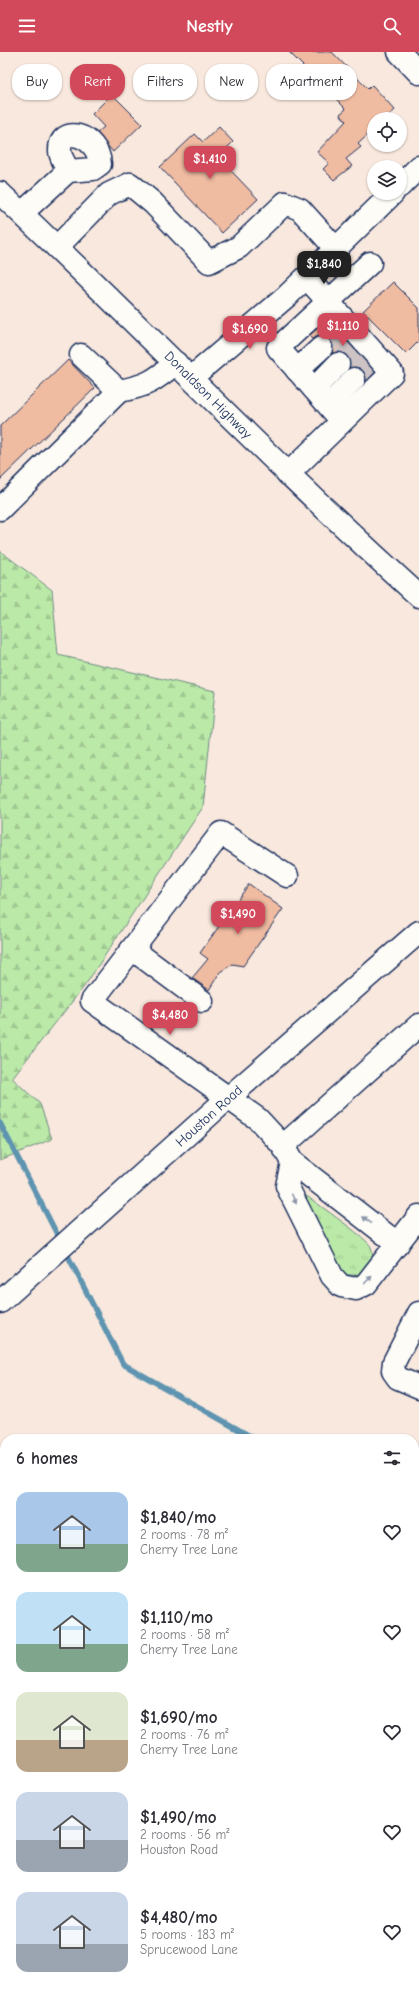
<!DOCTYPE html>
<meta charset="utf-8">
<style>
:root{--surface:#fff;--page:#f7f7f7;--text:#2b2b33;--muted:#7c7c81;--accent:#d1495b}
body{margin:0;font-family:"Comic Neue",sans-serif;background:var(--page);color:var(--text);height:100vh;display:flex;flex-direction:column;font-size:15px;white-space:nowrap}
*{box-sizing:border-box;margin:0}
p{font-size:13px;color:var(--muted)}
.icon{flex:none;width:22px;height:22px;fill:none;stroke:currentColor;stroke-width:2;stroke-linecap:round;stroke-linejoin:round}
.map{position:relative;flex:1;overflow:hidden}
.sheet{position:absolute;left:0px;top:1382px;width:419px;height:556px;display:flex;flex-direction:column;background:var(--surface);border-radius:16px 16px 0 0;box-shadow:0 1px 3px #0004}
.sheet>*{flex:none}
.guide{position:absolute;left:12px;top:12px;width:395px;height:36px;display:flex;gap:8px}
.tools{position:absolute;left:367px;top:60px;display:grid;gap:8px}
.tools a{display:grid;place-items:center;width:40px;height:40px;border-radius:50%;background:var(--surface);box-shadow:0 1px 3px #0004;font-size:20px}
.price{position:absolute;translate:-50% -34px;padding:0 9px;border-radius:8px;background:var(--accent);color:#fff;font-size:13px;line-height:26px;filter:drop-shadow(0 1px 2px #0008)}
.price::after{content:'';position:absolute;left:50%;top:24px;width:12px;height:9px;margin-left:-6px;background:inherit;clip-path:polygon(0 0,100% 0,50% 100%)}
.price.selected{background:#222;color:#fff}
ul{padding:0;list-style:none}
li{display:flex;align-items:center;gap:12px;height:100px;padding:0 16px}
li span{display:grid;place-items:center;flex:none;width:112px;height:80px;border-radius:12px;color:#555}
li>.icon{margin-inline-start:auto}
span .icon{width:48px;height:48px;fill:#fffc;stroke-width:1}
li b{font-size:17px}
h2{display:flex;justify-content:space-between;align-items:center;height:48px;padding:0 16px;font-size:17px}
.pill{padding:0 14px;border-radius:16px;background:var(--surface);box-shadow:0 1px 3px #0004;font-size:14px;line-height:36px}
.pill.selected{background:var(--accent);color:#fff}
header{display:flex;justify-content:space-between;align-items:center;height:52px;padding:0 16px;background:var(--accent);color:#fff;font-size:18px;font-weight:700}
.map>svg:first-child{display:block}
</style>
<header><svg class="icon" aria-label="menu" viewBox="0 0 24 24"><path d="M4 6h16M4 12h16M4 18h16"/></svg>Nestly<svg class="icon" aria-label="search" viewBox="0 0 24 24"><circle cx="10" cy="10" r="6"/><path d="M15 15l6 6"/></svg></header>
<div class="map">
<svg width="419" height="1938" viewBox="0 0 419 1938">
<defs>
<pattern id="grass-tufts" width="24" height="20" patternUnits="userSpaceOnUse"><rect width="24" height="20" fill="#bbe9a7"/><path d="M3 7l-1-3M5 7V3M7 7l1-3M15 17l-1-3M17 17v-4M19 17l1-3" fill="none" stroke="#a0c892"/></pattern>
<pattern id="forest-firs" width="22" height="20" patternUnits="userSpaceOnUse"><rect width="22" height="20" fill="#bbe9a7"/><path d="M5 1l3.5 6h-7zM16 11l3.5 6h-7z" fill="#a0c892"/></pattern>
</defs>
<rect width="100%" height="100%" fill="#f9e8dd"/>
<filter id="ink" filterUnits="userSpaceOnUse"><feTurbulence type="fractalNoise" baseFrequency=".025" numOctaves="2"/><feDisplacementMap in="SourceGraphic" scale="8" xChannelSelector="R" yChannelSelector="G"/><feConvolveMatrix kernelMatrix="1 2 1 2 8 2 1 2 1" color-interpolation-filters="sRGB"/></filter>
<g filter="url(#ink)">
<path fill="url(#grass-tufts)" stroke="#6b8c82" d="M 296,1136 C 308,1146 367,1185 371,1195 C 379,1218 358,1229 339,1220 Z"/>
<polygon fill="url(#forest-firs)" stroke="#6b8c82" points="0,499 52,538 58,603 215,639 203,755 86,932 12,1026 40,1052 52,1087 0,1108"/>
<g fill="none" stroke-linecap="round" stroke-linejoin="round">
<g stroke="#5e94b1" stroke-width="5.5">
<polyline points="0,1071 61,1190"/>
<polyline points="65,1198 123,1312 255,1387"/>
<polyline points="414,1458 419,1461"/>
</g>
</g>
<g fill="#efbba1" stroke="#1b2f5e">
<polygon points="289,0 332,0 368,37 372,33 395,58 385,67 374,67 374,77 358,92 361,95 346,107 352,114 334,128 323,117 329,111 317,100 346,69 340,62 346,57"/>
<polygon points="112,42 142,72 113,100 97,81 104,75 92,62"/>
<polygon points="219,75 233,90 218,105 258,147 222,181 160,115 195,82 203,90"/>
<polygon points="393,230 419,256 419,289 406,302 363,259"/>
<polygon points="327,267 375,320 366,329 366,323 362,318 357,315 350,315 350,308 346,303 341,300 332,302 333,294 330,287 324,284 318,284 312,287 309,284"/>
<polygon points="68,308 95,336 0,428 0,374"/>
<polygon points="249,832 283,857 243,914 233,912 220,920 209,938 192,926 208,907 200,901"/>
</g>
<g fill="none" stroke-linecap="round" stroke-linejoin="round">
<g stroke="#cdc3c4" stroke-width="22" stroke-dasharray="22 11" stroke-linecap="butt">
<polyline points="321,296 339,278"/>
<polyline points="338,312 355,294"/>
<polyline points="354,327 370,309"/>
</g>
<defs>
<g id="minor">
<polyline points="399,0 419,21"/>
<polyline points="400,134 419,115"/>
<path d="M 22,161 L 68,119 L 93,117 L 100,112 C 98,82 59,72 60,99 C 60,105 66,113 68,119"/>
<polyline points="57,195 109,142 130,132 153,151 209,210 239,195 285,151 300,157 337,198"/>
<polyline points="81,303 119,339"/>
<polyline points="297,318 321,296"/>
<polyline points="191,326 287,244 393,141"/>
<polyline points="314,337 338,312"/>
<polyline points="329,353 354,327"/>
<polyline points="342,369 278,296 370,211"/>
<polyline points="288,422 392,321 307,226"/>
<path d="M 0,457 L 119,339 C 147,334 154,329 176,311"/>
<polyline points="287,824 221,781 92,949 258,1067 283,1094 292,1110 398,1192"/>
<polyline points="132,897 202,949"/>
<polyline points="283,1094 419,973"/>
<polyline points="292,1110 287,1134 332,1224 341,1234 356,1237 366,1232 419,1164"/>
<polyline points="419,1261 394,1310 393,1319 398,1326 419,1335"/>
<polyline points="0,1510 5,1503"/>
<polyline points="0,1554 5,1558"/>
<polyline points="0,1808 5,1803"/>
<polyline points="283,1933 284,1938"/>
<polyline points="310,1938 333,1933"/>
</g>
<g id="major">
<path d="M 0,141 C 141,274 275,414 419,544"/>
<polyline points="0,1250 228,1046 419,880"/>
</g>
</defs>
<use href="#minor" stroke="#1b2f5e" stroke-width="25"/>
<use href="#major" stroke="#1b2f5e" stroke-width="25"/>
<use href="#minor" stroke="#fdfcf7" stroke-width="22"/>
<use href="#major" stroke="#fdfcf7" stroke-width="22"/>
</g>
<defs><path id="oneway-solid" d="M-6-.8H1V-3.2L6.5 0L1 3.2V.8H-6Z"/></defs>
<g fill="#8c96aa">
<use href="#oneway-solid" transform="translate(294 1147) rotate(64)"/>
<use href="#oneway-solid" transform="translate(367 1168) rotate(-142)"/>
<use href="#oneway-solid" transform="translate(368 1228) rotate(-45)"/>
</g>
</g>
<g text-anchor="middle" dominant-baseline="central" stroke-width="3" stroke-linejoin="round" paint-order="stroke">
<g font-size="14" fill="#1b2f5e" stroke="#fdfcf7">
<text transform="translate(208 343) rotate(45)">Donaldson Highway</text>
<text transform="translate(209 1064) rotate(-42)">Houston Road</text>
</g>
</g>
</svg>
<div class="tools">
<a><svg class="icon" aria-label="locate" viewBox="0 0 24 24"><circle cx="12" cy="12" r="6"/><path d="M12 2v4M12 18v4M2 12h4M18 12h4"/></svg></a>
<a><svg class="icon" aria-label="layers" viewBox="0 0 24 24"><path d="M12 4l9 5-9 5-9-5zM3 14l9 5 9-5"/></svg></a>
</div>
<b class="price" style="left:210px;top:128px">$1,410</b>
<b class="price selected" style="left:324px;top:233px">$1,840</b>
<b class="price" style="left:343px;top:295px">$1,110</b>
<b class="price" style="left:250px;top:298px">$1,690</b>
<b class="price" style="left:238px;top:883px">$1,490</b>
<b class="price" style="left:170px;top:984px">$4,480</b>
<div class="guide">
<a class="pill">Buy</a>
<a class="pill selected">Rent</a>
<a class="pill">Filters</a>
<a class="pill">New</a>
<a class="pill">Apartment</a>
</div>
<section class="sheet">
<h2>6 homes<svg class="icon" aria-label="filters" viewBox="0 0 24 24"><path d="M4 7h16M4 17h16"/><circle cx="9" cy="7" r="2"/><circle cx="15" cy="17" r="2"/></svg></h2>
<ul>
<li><span style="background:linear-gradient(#a9c7e8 65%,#7fa58c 0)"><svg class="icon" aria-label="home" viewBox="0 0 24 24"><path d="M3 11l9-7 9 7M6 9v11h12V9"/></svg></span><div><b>$1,840/mo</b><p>2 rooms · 78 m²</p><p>Cherry Tree Lane</p></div><svg class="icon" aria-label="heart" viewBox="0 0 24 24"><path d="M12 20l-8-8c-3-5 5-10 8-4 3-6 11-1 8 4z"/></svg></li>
<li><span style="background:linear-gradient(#bfe0f5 65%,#7fa58c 0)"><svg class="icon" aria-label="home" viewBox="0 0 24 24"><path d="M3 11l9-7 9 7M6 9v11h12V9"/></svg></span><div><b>$1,110/mo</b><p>2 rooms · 58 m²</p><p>Cherry Tree Lane</p></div><svg class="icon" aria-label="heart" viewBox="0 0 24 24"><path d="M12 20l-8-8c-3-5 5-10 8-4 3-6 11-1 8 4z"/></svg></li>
<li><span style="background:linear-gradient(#dfe7d0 60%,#b9a48a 0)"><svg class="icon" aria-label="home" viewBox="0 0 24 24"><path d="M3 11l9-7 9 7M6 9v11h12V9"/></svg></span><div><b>$1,690/mo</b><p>2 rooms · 76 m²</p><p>Cherry Tree Lane</p></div><svg class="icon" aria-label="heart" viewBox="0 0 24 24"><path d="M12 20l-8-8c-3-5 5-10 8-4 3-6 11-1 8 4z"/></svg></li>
<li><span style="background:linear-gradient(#c9d6e8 60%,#9aa5b1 0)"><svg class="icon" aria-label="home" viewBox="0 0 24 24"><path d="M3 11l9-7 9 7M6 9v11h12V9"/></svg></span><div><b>$1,490/mo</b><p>2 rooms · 56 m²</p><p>Houston Road</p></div><svg class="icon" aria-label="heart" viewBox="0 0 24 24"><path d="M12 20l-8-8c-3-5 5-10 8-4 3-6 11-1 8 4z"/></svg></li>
<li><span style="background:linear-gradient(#c9d6e8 65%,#9aa5b1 0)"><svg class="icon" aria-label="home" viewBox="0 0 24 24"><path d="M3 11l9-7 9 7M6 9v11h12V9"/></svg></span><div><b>$4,480/mo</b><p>5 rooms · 183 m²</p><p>Sprucewood Lane</p></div><svg class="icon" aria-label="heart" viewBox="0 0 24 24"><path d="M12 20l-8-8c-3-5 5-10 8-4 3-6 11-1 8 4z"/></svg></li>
</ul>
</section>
</div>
